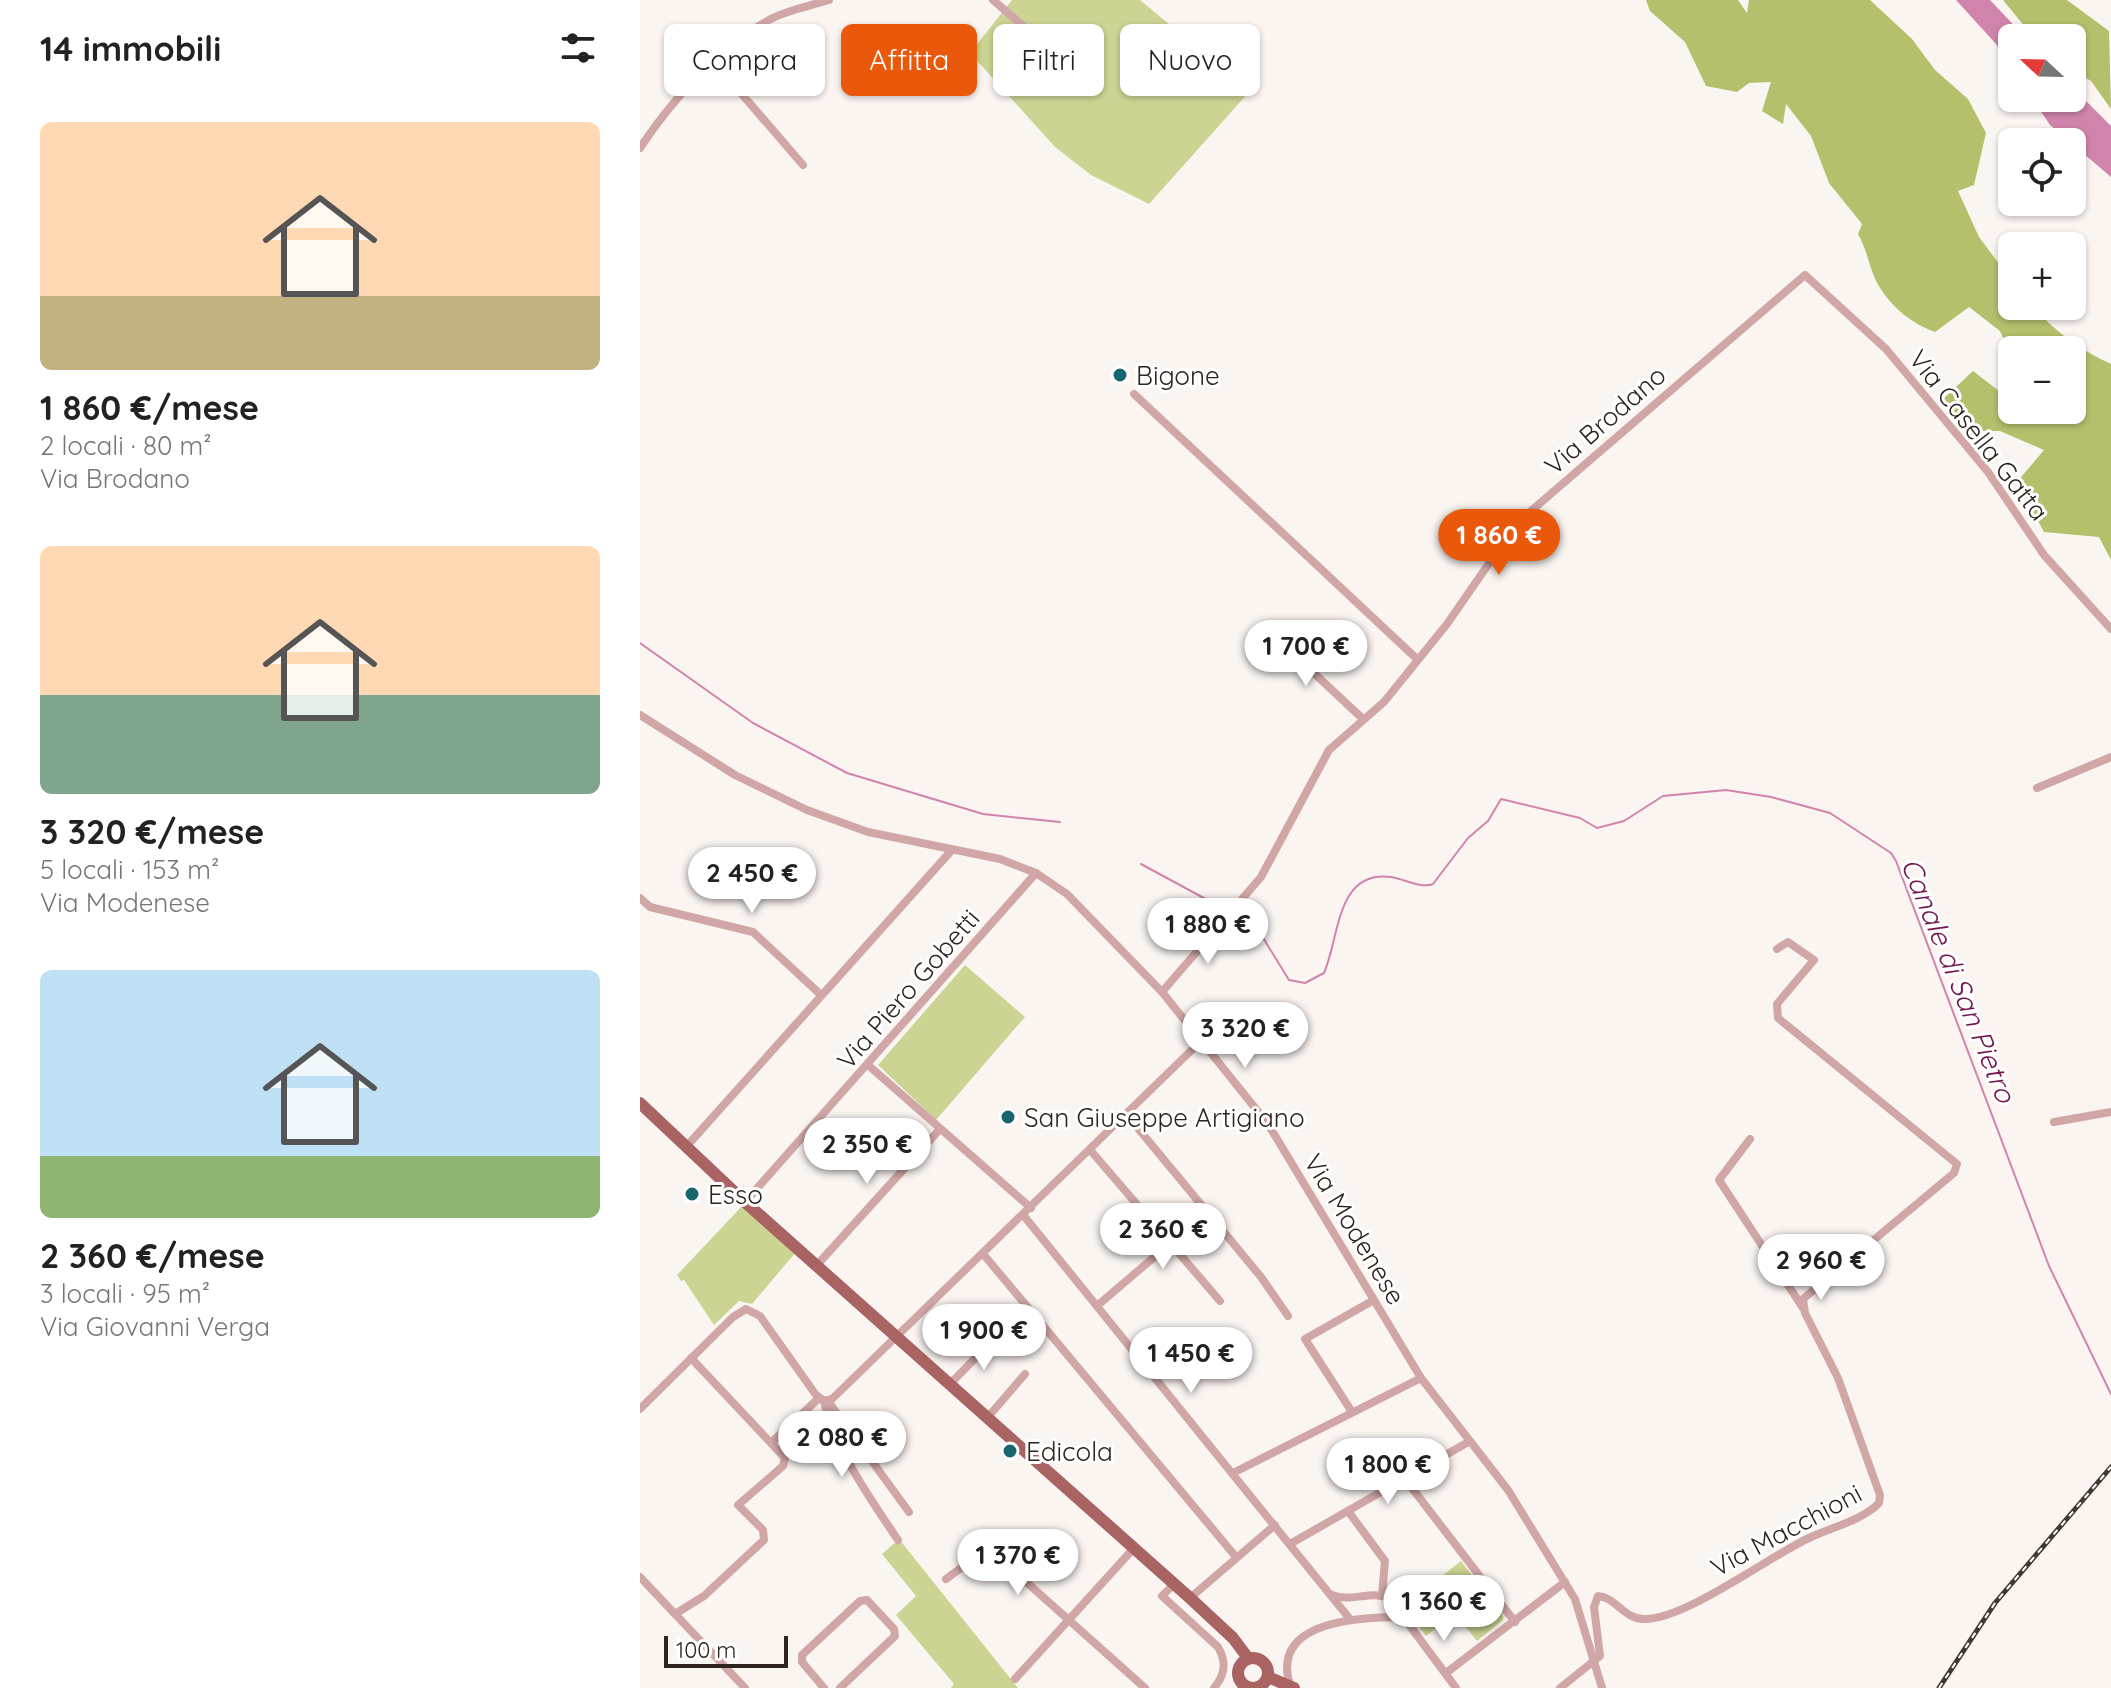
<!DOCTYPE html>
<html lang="it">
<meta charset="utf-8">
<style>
:root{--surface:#fff;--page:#f6f6f6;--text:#222;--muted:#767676;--accent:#ea580c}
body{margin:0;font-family:Quicksand,sans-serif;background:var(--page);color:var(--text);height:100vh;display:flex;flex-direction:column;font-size:30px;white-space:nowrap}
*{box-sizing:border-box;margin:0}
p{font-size:26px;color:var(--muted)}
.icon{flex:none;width:44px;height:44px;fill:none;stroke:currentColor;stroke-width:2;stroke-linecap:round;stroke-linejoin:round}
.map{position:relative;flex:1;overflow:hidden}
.panel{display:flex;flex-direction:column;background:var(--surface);width:640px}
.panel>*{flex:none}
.top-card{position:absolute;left:24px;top:24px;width:760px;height:72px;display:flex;gap:16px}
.needle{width:52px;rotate:292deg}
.tools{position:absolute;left:1358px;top:24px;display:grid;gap:16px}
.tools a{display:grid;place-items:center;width:88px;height:88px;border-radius:12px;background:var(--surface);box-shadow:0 2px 6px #0004;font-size:40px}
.scale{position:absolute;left:24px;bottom:20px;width:124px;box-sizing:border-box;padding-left:8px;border:4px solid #2e231d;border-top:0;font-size:22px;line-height:28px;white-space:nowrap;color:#2e231d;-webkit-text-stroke:6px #fff;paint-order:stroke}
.price{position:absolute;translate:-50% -68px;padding:0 18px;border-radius:28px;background:#fff;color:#222;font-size:26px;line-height:52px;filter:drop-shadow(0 2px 4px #0008)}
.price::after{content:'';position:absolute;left:50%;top:48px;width:24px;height:18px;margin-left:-12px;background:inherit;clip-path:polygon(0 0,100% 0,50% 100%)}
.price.active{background:var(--accent);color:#fff}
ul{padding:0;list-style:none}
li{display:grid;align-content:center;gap:16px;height:424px;padding:0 40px}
li span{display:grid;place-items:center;height:248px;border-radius:12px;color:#555}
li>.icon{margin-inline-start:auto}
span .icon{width:144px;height:144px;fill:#fffc;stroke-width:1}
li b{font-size:34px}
h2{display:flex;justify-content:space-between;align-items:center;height:96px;padding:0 40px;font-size:34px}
.pill{padding:0 28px;border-radius:12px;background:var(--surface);box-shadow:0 2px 6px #0004;font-size:28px;line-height:72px}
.pill.active{background:var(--accent);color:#fff}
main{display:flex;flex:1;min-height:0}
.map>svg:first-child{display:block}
</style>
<main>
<section class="panel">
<h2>14 immobili<svg class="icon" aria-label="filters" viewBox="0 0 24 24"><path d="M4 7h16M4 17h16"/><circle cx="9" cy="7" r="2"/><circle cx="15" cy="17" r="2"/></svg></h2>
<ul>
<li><span style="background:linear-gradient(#ffd9b3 70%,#c2b280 0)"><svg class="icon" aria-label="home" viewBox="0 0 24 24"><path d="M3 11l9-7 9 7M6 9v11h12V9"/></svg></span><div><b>1 860 €/mese</b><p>2 locali · 80 m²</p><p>Via Brodano</p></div></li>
<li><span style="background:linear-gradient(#ffd9b3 60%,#7fa58c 0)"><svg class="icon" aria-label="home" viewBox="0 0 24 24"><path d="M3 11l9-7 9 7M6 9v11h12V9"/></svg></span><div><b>3 320 €/mese</b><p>5 locali · 153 m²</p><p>Via Modenese</p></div></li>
<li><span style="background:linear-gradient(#bfe0f5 75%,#8fb573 0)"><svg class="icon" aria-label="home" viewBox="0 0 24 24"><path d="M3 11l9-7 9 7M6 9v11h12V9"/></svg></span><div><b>2 360 €/mese</b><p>3 locali · 95 m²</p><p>Via Giovanni Verga</p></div></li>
</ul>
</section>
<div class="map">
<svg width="1471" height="1688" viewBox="0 0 1471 1688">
<rect width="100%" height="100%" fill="#fbf5f1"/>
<g fill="#ccd493">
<polygon points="372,0 500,0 610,91 509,204 451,175 415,147 330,53"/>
<polygon points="325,965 385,1017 296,1120 238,1065"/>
<polygon points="103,1205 156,1252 112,1304 99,1301 74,1325 44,1280 41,1281 37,1275"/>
<polygon points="259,1539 378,1688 311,1688 314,1684 256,1615 276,1596 242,1554"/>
<polygon points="821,1561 863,1615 863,1620 837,1641 815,1613 786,1636 764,1606"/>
</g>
<g fill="#b6bf6c">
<path d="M 1006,0 L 1098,0 L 1107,13 L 1109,0 L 1230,0 L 1272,39 L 1295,70 L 1328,99 L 1346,133 L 1334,185 L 1318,191 L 1339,237 L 1372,281 L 1372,306 L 1392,306 C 1415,331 1440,350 1471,364 L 1471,560 L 1459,537 L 1404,532 L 1377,482 L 1404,450 L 1360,431 L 1329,431 L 1302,400 L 1333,371 L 1372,401 L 1372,410 L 1432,410 L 1432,350 L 1372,350 L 1372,357 L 1360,331 L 1329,307 L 1295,332 C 1273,324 1253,309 1240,288 C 1230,273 1228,251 1218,234 L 1222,224 L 1189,183 L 1171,136 L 1146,104 L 1143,124 L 1122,111 L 1131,82 L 1109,83 L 1097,92 L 1066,86 L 1045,42 L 1010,11 Z"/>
<polygon points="1363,0 1427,0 1469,31 1471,109 1451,81 1432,70 1432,38 1394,38"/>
</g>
<g fill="#d184ab">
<polygon points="1316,0 1350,0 1386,38 1372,38 1372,68 1356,44"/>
<polygon points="1432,87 1471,126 1471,177 1410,125 1392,98 1432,98"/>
</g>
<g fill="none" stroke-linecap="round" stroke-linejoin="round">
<g stroke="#d184ab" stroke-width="2">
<polyline points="0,643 113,723 207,773 343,814 420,822"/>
<polyline points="501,864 586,910"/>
<path d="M 595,915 L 622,936 L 649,980 L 665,983 L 684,973 C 700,936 696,870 751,877 C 764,879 781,889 793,884 L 828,838 L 848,821 L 861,799 L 940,818 L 957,828 L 984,821 L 1023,796 L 1086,790 L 1131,797 L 1190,813 L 1251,853 L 1256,861 L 1409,1266 L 1471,1394"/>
</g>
<g stroke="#d0a7a6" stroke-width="8">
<polyline points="353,0 419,57"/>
<polyline points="75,63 163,165"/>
<path d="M 0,148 C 32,100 78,48 129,20 C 146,10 170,6 189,0"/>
<polyline points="494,394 777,659"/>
<polyline points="610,654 631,633 723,719"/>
<polyline points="0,715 95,775 167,810 228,832 360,859 396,873 427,894 522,992 628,1124 781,1378 868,1490 935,1599 962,1688"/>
<polyline points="1397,788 1471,757"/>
<polyline points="0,898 10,907 113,932 181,995"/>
<polyline points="522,992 621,877 689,750 744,702 807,624 877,523 1165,275 1246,349 1348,472 1404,555 1471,629"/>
<polyline points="228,1065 391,1208"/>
<polyline points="487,1115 621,1277 648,1316"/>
<polyline points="1414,1122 1471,1112"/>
<polyline points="1110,1139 1079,1180 1163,1308"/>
<polyline points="46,1147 311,851"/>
<polyline points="451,1151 580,1301"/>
<polyline points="105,1202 396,873"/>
<polyline points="384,1216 709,1618"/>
<polyline points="344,1255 596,1557"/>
<polyline points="177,1265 300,1129"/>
<polyline points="458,1305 567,1212"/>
<polyline points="310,1384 356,1337"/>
<path d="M 184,1401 C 193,1445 232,1502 258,1540"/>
<polyline points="188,1401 269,1512"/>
<polyline points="0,1409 93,1317 106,1309 120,1316 176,1395 184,1401 192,1399 560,1042"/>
<polyline points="712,1412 665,1339 734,1300"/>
<polyline points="348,1417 385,1374"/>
<polyline points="131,1443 179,1398"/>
<polyline points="593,1473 781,1378"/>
<polyline points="765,1479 875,1622"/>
<polyline points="708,1511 745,1561 742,1595"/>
<polyline points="650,1544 830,1441"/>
<polyline points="0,1577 105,1688"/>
<polyline points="306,1579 348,1548 505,1688"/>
<path d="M 534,1584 L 522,1596 L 578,1647 C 587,1662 585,1675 574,1688"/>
<path d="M 692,1595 C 712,1603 732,1589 750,1599 L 816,1688"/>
<polyline points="550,1598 635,1525"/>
<polyline points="35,1614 64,1596 124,1540 123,1530 98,1505 143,1466 145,1458 51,1358"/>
<polyline points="806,1673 925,1582"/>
<polyline points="375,1679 494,1548"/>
<path d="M 650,1685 C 629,1619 724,1617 765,1617"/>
<polyline points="184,1688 162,1662 162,1655 220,1601 227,1600 254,1629 255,1636 200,1688"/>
<path d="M 920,1688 L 960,1656 L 954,1607 L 958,1596 C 976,1597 984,1620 1005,1619 C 1046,1619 1128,1557 1169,1538 C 1190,1528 1223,1520 1239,1503 L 1240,1495 L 1198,1378 L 1165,1313 L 1163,1299 L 1314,1173 L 1317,1164 L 1138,1018 L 1137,1004 L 1174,960 L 1148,942 L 1137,949"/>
</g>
<polyline stroke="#ba807f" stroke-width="11" points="603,1688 605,1685"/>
<g stroke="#a96363" stroke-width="12">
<polyline points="0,1103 105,1202 550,1598 593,1638 608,1658"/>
<circle cx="613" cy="1673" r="15"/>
<polyline points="628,1677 654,1688"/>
</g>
<defs>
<polyline id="rail" points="1299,1688 1355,1603 1471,1467"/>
</defs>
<use href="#rail" stroke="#433933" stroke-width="5"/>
<use href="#rail" stroke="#fff" stroke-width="2" stroke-dasharray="6" stroke-linecap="butt"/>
</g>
<g fill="#18656e" stroke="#fff" stroke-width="3">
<circle cx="480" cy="375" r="8"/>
<circle cx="368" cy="1117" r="8"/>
<circle cx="52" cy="1194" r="8"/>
<circle cx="370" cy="1451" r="8"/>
</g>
<g text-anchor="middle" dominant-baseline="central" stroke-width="6" stroke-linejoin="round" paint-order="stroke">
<g font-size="26" fill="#2e231d" stroke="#fff" text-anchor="start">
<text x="496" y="375">Bigone</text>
<text x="384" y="1117">San Giuseppe Artigiano</text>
<text x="68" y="1194">Esso</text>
<text x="386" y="1451">Edicola</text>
</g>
<g font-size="26" fill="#2e231d" stroke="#fff">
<text transform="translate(965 420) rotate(-41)">Via Brodano</text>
<text transform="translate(1339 435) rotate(52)">Via Casella Gatta</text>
<text transform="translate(268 989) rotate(-49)">Via Piero Gobetti</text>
<text transform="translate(715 1229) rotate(59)">Via Modenese</text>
<text transform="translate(1146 1530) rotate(-28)">Via Macchioni</text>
</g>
<g font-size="28" font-style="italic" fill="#72164e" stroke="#fff">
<text transform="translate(1319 980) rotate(68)">Canale di San Pietro</text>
</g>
</g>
</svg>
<div class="tools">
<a><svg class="needle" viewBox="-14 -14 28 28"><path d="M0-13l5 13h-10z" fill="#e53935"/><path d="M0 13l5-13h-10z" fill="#767676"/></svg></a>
<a><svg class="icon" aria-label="locate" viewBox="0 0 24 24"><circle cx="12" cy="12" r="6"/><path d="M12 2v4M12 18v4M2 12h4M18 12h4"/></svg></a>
<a>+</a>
<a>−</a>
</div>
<div class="scale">100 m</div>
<b class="price active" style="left:859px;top:577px">1 860 €</b>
<b class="price" style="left:666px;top:688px">1 700 €</b>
<b class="price" style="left:112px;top:915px">2 450 €</b>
<b class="price" style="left:568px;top:966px">1 880 €</b>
<b class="price" style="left:605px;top:1070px">3 320 €</b>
<b class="price" style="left:227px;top:1186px">2 350 €</b>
<b class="price" style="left:523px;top:1271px">2 360 €</b>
<b class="price" style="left:1181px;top:1302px">2 960 €</b>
<b class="price" style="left:344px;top:1372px">1 900 €</b>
<b class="price" style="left:551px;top:1395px">1 450 €</b>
<b class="price" style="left:202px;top:1479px">2 080 €</b>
<b class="price" style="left:748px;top:1506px">1 800 €</b>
<b class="price" style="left:378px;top:1597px">1 370 €</b>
<b class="price" style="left:804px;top:1643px">1 360 €</b>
<div class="top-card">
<a class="pill">Compra</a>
<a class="pill active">Affitta</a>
<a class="pill">Filtri</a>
<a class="pill">Nuovo</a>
</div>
</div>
</main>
